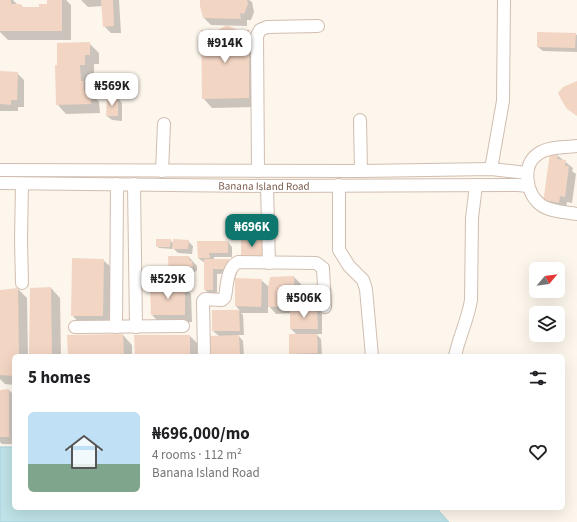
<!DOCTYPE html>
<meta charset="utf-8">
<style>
:root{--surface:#fff;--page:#f6f6f6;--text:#202124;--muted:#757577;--accent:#0f766e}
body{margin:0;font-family:"Source Sans 3",sans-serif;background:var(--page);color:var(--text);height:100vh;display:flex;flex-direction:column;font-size:15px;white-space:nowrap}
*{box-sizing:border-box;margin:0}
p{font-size:13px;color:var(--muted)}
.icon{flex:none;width:22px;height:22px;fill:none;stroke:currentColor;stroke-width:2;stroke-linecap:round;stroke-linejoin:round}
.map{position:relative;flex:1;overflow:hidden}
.drawer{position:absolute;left:12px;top:354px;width:553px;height:156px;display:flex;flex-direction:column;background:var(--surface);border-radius:6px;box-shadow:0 4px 16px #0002}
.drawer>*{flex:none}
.needle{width:26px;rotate:61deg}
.controls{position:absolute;left:529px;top:262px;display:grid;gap:8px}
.controls a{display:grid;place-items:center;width:36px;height:36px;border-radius:6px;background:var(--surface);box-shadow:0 4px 16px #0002;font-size:20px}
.price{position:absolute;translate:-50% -34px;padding:0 9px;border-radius:8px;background:#fff;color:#222;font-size:13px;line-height:26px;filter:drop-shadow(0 1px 2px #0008)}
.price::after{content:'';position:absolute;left:50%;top:24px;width:12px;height:9px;margin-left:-6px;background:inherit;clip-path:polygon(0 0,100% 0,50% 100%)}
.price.on{background:var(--accent);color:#fff}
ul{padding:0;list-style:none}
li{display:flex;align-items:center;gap:12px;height:100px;padding:0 16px}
li span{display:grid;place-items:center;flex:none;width:112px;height:80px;border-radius:6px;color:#555}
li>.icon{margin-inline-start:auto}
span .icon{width:48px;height:48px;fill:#fffc;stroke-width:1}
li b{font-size:17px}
h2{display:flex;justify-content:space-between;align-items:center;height:48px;padding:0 16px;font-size:17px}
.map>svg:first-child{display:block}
</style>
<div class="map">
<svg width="577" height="522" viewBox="0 0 577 522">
<rect width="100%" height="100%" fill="#fdf6ec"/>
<polygon fill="#bfe3e8" stroke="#a5d3da" points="0,447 14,447 14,508 436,508 449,522 0,522"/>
<g fill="#0003">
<polygon points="0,0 13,0 18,5 21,5 24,8 39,8 48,5 48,0 66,0 71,5 71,40 8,40 0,32"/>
<polygon points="81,0 119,0 121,33 111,33 104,26 103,6 88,7"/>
<polygon points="201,0 249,0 252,2 254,12 251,20 247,20 247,26 211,25 204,18"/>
<polygon points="236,31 248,31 257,41 258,107 212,108 203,98"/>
<polygon points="575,34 577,35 577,52 543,51 538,47"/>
<polygon points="89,43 99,53 99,64 94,64 94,74 89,74 89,87 93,91 93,95 99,102 100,113 66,114 57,104"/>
<polygon points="0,72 17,73 24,80 24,107 18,107 18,111 0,111"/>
<polygon points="118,98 122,103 122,121 112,120 107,116"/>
<polygon points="557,155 573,168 572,171 576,174 572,203 567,202 566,209 544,203"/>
<polygon points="170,240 173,243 188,241 193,246 192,254 178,253 172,247 172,249 159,248 157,246"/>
<polygon points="228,242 232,247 232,257 214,257 214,260 228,260 233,265 233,273 217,274 217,294 210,294 205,290 205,263 198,258"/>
<polygon points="189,257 197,266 197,271 194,272 194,285 183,285 191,294 192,322 159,322 152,315 175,286 170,281"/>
<polygon points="103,260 113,269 112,325 81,325 72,315"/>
<polygon points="294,277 301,284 301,309 317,309 322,314 322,334 316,334 321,339 322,356 293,356 290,353 297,335 291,329 291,313 276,314 268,305 268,313 241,313 243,315 244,335 238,335 243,341 244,356 213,356 212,355 219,336 213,331 213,311 240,311 236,306 261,280 269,287"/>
<polygon points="51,288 60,298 61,356 30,356"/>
<polygon points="18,289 27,298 28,356 14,356 14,385 5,384 0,379 0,291"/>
<polygon points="123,335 132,345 132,356 69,356"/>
<polygon points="190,336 199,345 199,356 136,356"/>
<polygon points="9,390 14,395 14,444 2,444 0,442 0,391"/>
</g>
<g fill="#f3d5c3">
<polygon points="0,0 11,0 11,4 21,4 22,7 39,7 39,4 47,4 47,0 62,0 62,31 0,31"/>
<polygon points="101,0 113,0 114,26 103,27"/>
<polygon points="200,0 247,0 248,4 244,14 240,13 241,19 203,18 200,6"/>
<polygon points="227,25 237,30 249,30 249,98 202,99 201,30 218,30"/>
<polygon points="537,32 576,33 575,48 537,47"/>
<polygon points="90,42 90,55 85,55 85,65 80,65 81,81 84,81 84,91 90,91 91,104 56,105 55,65 57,65 57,43"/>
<polygon points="0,71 18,72 17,100 11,100 11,105 0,104"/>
<polygon points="577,81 577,116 567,109 562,101 558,93 563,87"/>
<polygon points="107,97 118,97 118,116 106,116"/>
<polygon points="550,153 558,154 557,159 566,160 565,166 569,166 565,197 560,196 559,203 550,201 549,204 543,203"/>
<polygon points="241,238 263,238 263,258 241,257"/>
<polygon points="156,239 171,239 170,247 156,247"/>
<polygon points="173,239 189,240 188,249 172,249"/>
<polygon points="197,241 228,241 228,253 209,253 210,258 198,258"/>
<polygon points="168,256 189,256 190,261 192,261 193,267 189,267 190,281 169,281"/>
<polygon points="72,258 104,259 103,316 71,316"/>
<polygon points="204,259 229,259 229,269 213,269 213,290 204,290"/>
<polygon points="294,276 295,306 268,307 268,287 270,277"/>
<polygon points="235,278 262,279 261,307 235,306"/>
<polygon points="185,285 185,315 151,315 150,286"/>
<polygon points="51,287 52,356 29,356 30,288"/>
<polygon points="18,288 19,356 14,356 14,376 0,375 0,290"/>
<polygon points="290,308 317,308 318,329 290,329"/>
<polygon points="212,310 239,310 240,331 212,331"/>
<polygon points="123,334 124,356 68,356 67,335"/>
<polygon points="289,334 317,334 318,353 289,354"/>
<polygon points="134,335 190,335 190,356 135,356"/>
<polygon points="239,335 240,355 211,355 210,336"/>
<polygon points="9,389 9,437 0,437 0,390"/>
</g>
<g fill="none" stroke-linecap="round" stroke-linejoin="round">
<defs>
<g id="minor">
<polyline points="360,120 361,171"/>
<path d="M 577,146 C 565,148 548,146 538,154 C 521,165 526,194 541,205 C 551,212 566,212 577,214"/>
<polyline points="491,169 503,101 504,0"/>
<polyline points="0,170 361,171 491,169 527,173"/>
<polyline points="162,171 164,124"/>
<polyline points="258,171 257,36 260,30 267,27 318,26"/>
<path id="s1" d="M 0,183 L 267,186 L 518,185 L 528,186"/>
<polyline points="22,184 21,240 22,283"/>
<polyline points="134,184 136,327"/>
<polyline points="339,185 339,250 349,266 363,280 366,289 372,356"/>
<polyline points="267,186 269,263"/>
<polyline points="75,327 183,326"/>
<polyline points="116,327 117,184"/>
<path d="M 204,356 L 203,301 L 205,299 L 222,300 L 225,297 C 227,286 227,267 238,262 L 316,263 L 323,268 L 325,307"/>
<path d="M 455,356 C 459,337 468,319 471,300 L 472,218 L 476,185"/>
</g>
</defs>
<use href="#minor" stroke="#d1beb0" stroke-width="14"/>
<use href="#minor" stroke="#fff" stroke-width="12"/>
</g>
<g text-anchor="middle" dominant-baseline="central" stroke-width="3.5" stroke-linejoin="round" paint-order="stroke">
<g font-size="11" fill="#7a5c4d" stroke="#fffaf3">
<text stroke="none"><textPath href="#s1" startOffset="264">Banana Island Road</textPath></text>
</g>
</g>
</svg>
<div class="controls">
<a><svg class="needle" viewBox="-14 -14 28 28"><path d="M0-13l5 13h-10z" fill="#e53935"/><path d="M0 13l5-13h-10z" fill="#757577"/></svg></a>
<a><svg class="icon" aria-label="layers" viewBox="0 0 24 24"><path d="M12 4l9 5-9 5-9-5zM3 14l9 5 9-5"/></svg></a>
</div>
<b class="price" style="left:225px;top:64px">₦914K</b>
<b class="price" style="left:112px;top:107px">₦569K</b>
<b class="price on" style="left:252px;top:248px">₦696K</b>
<b class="price" style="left:168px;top:300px">₦529K</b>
<b class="price" style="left:304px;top:319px">₦506K</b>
<section class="drawer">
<h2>5 homes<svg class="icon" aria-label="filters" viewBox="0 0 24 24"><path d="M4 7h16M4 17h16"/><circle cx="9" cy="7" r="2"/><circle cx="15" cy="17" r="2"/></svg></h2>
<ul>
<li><span style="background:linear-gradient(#bfe0f5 65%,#7fa58c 0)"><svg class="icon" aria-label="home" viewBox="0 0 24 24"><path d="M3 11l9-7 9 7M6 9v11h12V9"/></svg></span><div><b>₦696,000/mo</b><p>4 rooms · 112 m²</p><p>Banana Island Road</p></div><svg class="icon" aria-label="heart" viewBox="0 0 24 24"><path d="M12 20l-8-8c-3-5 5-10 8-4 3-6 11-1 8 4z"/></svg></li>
</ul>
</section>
</div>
